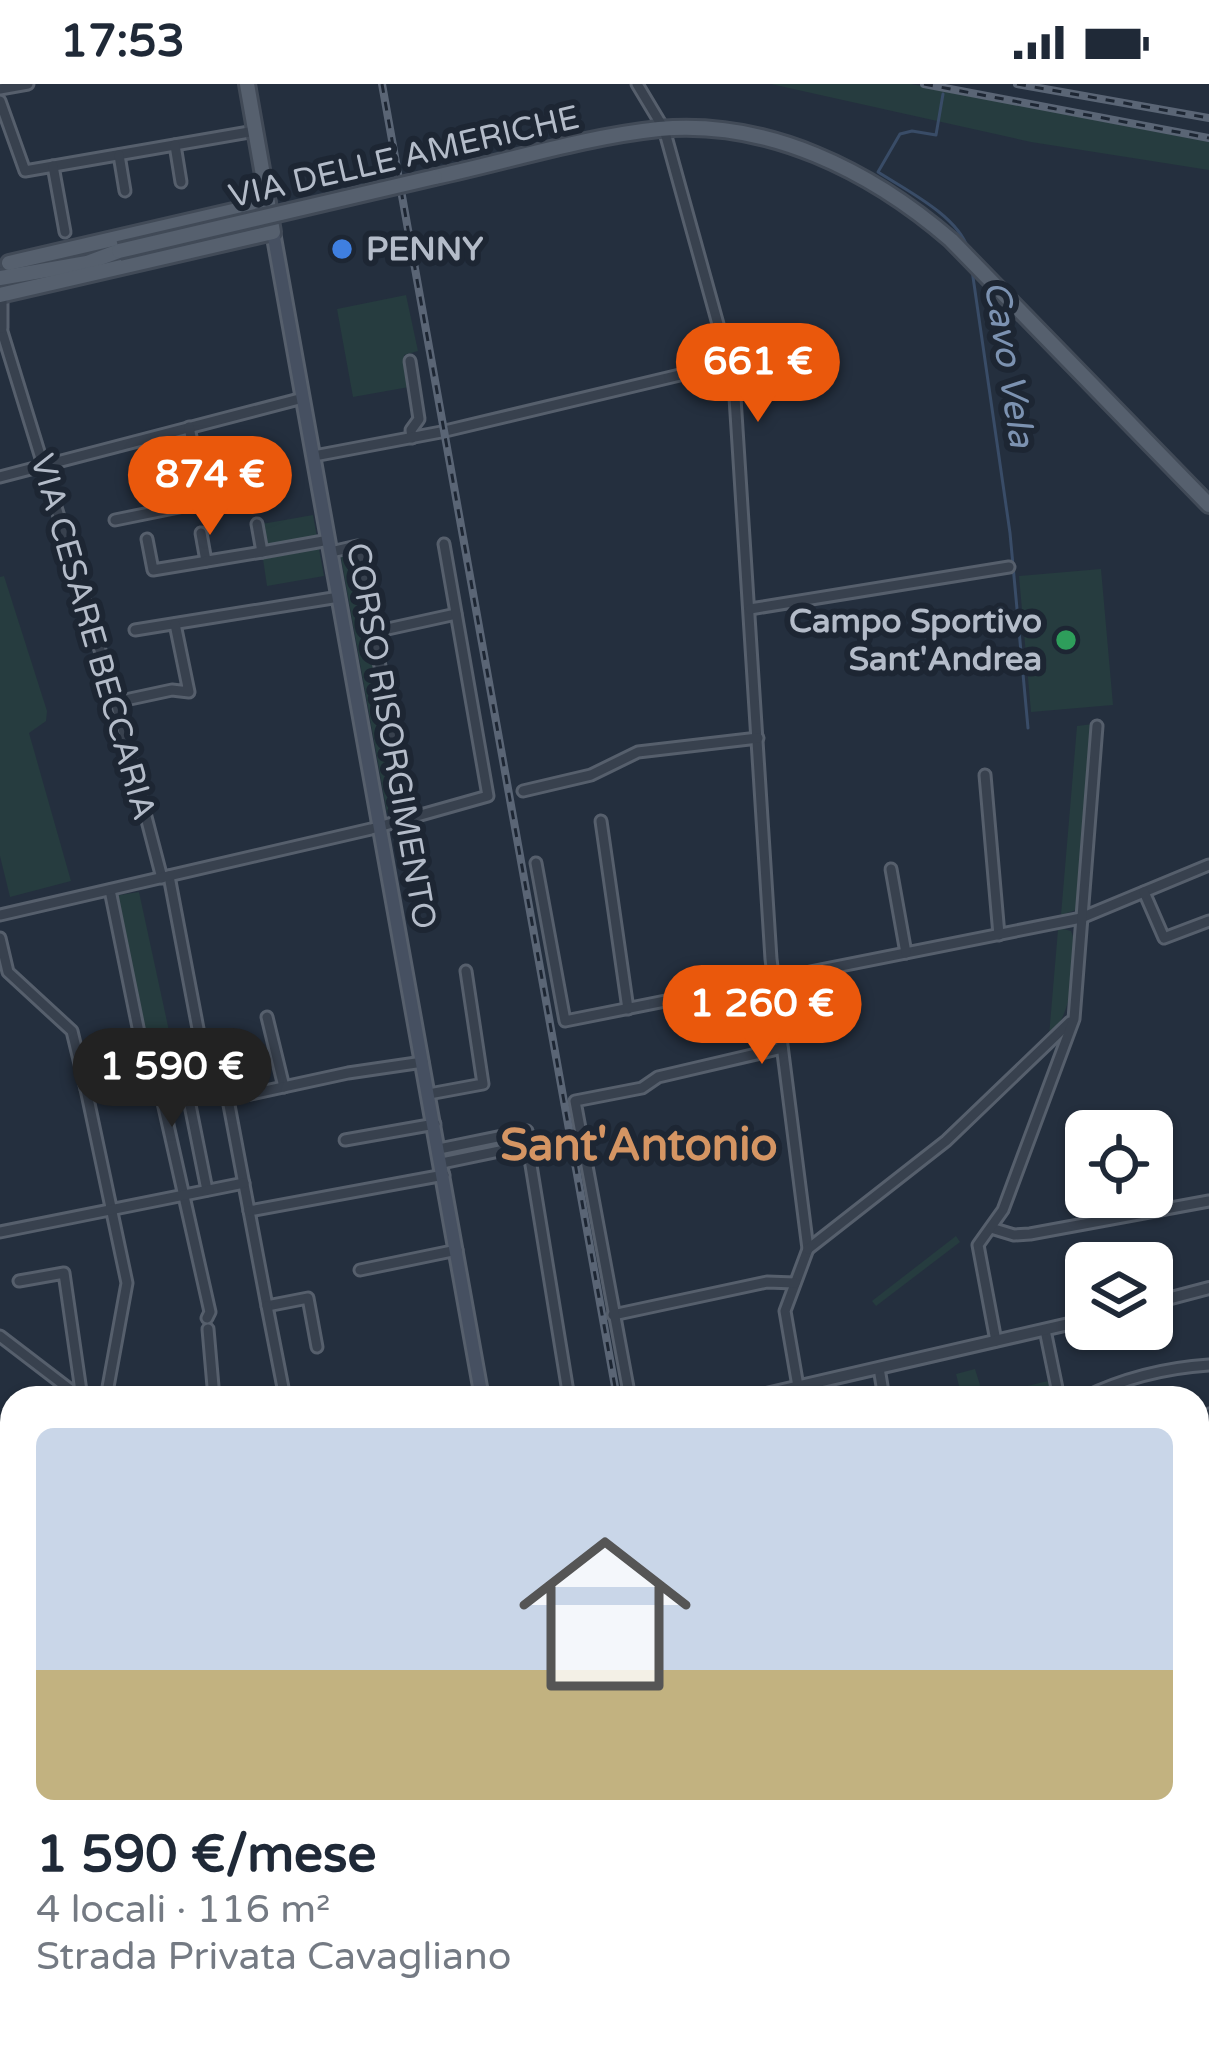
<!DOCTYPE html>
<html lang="it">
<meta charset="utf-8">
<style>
:root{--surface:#fff;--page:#f6f6f7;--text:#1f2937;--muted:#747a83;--line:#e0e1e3;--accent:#ea580c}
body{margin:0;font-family:"Varela Round",sans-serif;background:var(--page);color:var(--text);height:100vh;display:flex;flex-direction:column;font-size:45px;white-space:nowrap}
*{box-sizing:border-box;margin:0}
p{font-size:39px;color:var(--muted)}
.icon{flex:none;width:66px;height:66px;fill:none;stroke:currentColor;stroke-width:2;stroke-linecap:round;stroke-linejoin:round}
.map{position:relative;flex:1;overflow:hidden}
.sheet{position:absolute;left:0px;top:1302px;width:1209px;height:660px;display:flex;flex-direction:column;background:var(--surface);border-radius:36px 36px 0 0;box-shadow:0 3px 9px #0004}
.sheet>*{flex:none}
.tools{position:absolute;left:1065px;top:1026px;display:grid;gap:24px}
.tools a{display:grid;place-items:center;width:108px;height:108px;border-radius:18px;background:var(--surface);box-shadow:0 3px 9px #0004;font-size:60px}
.price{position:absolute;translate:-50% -102px;padding:0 27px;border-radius:42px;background:var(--accent);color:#fff;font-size:39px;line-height:78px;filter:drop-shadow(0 3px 6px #0008)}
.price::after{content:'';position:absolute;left:50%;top:72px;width:36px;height:27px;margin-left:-18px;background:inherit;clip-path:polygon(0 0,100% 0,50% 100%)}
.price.current{background:#222;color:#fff}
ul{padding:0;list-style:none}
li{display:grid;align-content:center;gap:24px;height:636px;padding:0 36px}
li+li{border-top:3px solid var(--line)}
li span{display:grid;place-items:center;height:372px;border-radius:18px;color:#555}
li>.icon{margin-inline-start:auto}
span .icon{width:216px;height:216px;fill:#fffc;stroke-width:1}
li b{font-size:51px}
.status{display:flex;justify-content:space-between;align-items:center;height:84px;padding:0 60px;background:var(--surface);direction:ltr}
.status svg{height:33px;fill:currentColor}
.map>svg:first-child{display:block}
</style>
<div class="status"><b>17:53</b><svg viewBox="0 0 49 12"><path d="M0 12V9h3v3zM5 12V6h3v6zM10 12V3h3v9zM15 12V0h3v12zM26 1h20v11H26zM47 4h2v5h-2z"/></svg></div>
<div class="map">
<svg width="1209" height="1962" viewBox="0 0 1209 1962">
<rect width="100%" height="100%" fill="#242f3e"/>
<g fill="#263c3f">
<polygon points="771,0 911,0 1209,58 1209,86 1031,58"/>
<polygon points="406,211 418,267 404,271 409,303 353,313 337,225"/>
<polygon points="313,431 317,453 266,462 262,440"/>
<polygon points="319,465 324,492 267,502 263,475"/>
<polygon points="345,465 357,468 403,721 397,727 387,729 340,468"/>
<polygon points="1101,485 1113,621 1031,628 1019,492"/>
<polygon points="4,492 47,627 46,637 29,649 71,797 10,813 0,772 0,493"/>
<polygon points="1093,640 1076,826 1061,831 1077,642"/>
<polygon points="139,808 174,970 150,975 114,812"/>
<path d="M 1063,845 L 1071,847 L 1074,855 C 1071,890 1075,927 1049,952 L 1058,846 Z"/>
<polygon points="956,1152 960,1158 876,1222 872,1217"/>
<polygon points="975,1285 984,1314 962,1314 956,1290"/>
<polygon points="1048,1297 1053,1314 986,1314 986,1312"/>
<polygon points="1209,1361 1209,1403 1197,1439 1197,1376"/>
<polygon points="503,1950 571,1950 573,1960 519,1962 517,1955 504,1958"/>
<polygon points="869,1950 1045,1950 1042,1962 869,1962"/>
</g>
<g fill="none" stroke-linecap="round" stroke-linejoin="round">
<g stroke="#394c67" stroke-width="3">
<path d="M 943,10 L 936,51 L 912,47 L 900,50 L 878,88 C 906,106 958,132 968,165"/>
<polyline points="972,186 1010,449 1028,644"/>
</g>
<g stroke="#394c67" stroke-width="9">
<polyline points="0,1832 12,1845"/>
<polyline points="3,1847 12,1871"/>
<polyline points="79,1950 86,1962"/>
<polyline points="111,1950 122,1962"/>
</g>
<defs>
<g id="minor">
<polyline points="637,0 664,45 734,298 771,875 808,1165 785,1227 800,1314"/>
<polyline points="0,5 28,0"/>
<polyline points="0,17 25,87 255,47"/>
<polyline points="175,61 181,98"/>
<polyline points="119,71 125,107"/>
<polyline points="53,82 65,148"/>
<polyline points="0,241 116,618 162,794"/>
<polyline points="2,244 2,211"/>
<polyline points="410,277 419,335 411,346 412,354"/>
<polyline points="314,372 441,348 730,279"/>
<polyline points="0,393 303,314"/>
<polyline points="115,436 204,418 189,343"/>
<polyline points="257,440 262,468 329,456"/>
<polyline points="201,449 206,477"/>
<polyline points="147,455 153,486 262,468"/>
<polyline points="331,468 357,462 409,734"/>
<polyline points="750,525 1009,483"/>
<polyline points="135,546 339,513"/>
<polyline points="374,548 456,530"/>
<polyline points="116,618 172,606 189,608 175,540"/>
<polyline points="985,691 999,851"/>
<polyline points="523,707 591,691 638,668 758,654"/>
<polyline points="601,737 628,925"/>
<polyline points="536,779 565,937 1081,834 1209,781"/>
<polyline points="891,785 906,869"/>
<polyline points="169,792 203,971"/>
<polyline points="110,806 144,973 155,983"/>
<polyline points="1144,808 1164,854 1209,837"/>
<polyline points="0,831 371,745 488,712 444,460"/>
<polyline points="0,854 8,888 72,947 86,1005 127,1199 106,1314"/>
<polyline points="267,933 284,1003"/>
<polyline points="181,976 207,1106"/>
<polyline points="155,983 210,1228 207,1234"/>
<polyline points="86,1005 219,968 267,1222 308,1214 317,1263"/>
<polyline points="429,1010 483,1000 466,887"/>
<polyline points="228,1015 348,989 423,978"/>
<polyline points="345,1056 435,1040"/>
<polyline points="439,1065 527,1047 528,1061 442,1079"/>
<polyline points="530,1075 569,1314"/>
<polyline points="249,1127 444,1091"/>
<polyline points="991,1144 1014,1151 1030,1150 1209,1117"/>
<polyline points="0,1148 244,1099"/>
<polyline points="808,1165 946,1057 1070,938"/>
<polyline points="360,1186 457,1166"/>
<polyline points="19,1197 64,1189 82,1314"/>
<polyline points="267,1222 285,1314"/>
<polyline points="613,1231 767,1198 795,1199"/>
<polyline points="208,1245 214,1314"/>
<polyline points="1045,1246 1059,1314"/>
<polyline points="0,1252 81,1314"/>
<polyline points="996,1257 978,1161 1003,1126 1074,935 1097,642"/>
<polyline points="879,1284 884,1314"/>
<polyline points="630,1314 575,1017 642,1004 658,993 782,964"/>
<path d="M 1083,1314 C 1124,1294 1163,1284 1209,1281"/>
<polyline points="1197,1345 1209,1330"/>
<polyline points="0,1544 12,1540"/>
<polyline points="1197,1637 1209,1638"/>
<polyline points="0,1783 12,1774"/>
<polyline points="0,1878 0,1900"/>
<polyline points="0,1938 13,1962"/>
<polyline points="176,1950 181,1962"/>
<polyline points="268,1950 271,1962"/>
<polyline points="435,1950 440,1962"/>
<polyline points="496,1950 499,1962"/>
<polyline points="857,1950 858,1962"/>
<polyline points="313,1962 346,1950"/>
</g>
<g id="tertiary">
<polyline points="1152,1219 1209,1204"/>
<polyline points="749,1314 1086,1236"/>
</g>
<g id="secondary">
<polyline points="273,148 482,1314"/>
<polyline points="597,1950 599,1962"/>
</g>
<g id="primary">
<path d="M 435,93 C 509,77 584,53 659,45 C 768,35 871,87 951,156 L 1209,421"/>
<polyline points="9,179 268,119"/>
<polyline points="0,194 87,179 119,167"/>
<polyline points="0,211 273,148 247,0"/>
</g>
</defs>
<use href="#minor" stroke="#565f6c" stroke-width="15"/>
<use href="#tertiary" stroke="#565f6c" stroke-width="16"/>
<use href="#secondary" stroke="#565f6c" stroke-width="18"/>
<use href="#primary" stroke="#414a57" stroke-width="20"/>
<use href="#minor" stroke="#38414e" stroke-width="9"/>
<use href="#tertiary" stroke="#38414e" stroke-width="10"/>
<use href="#secondary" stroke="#465061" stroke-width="12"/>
<use href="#primary" stroke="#56606e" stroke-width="14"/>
<defs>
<g id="rail">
<polyline points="382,0 617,1314"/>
<polyline points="924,0 1209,54"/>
<polyline points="1017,0 1209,34"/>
<polyline points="783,1950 788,1962"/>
</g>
</defs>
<use href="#rail" stroke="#5a6575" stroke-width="8"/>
<use href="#rail" stroke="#1d2633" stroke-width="3" stroke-dasharray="9" stroke-linecap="butt"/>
<defs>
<polyline id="primary-bridge" points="119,167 435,93"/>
</defs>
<use href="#primary-bridge" stroke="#414a57" stroke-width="20" stroke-linecap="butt"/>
<use href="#primary-bridge" stroke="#56606e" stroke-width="14"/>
</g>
<circle fill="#3f7fe0" stroke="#1d2633" stroke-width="4.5" cx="342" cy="165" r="12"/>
<circle fill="#2e9e5b" stroke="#1d2633" stroke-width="4.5" cx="1066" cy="556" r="12"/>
<g text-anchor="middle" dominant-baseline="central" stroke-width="12" stroke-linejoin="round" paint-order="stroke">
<g font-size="33" fill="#b4bcc9" stroke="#1d2633">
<text transform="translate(404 73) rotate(-13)">VIA DELLE AMERICHE</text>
<text transform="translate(93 553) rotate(74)">VIA CESARE BECCARIA</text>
<text transform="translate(391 652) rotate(80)">CORSO RISORGIMENTO</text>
</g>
<g font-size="33" font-weight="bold" fill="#b4bcc9" stroke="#1d2633" text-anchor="start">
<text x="366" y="165">PENNY</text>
<text x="1042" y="537" text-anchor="end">Campo Sportivo<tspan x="1042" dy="38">Sant'Andrea</tspan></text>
</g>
<g font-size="36" font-style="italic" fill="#7c92b1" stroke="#1d2633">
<text transform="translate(1009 280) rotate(81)">Cavo Vela</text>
</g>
<g font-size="45" font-weight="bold" fill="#d59563" stroke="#1d2633">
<text x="639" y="1062">Sant'Antonio</text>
</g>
</g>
</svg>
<div class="tools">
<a><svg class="icon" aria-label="locate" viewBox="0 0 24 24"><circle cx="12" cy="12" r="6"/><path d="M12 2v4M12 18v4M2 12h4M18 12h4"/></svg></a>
<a><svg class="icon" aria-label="layers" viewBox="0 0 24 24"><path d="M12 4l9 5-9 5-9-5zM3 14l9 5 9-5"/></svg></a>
</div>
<b class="price" style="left:758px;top:341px">661 €</b>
<b class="price" style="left:210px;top:454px">874 €</b>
<b class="price" style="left:762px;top:983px">1 260 €</b>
<b class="price current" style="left:172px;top:1046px">1 590 €</b>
<section class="sheet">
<ul>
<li><span style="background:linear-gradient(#c9d6e8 65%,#c2b280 0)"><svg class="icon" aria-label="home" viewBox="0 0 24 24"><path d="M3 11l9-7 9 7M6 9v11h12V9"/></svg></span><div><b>1 590 €/mese</b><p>4 locali · 116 m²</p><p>Strada Privata Cavagliano</p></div></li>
</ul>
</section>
</div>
